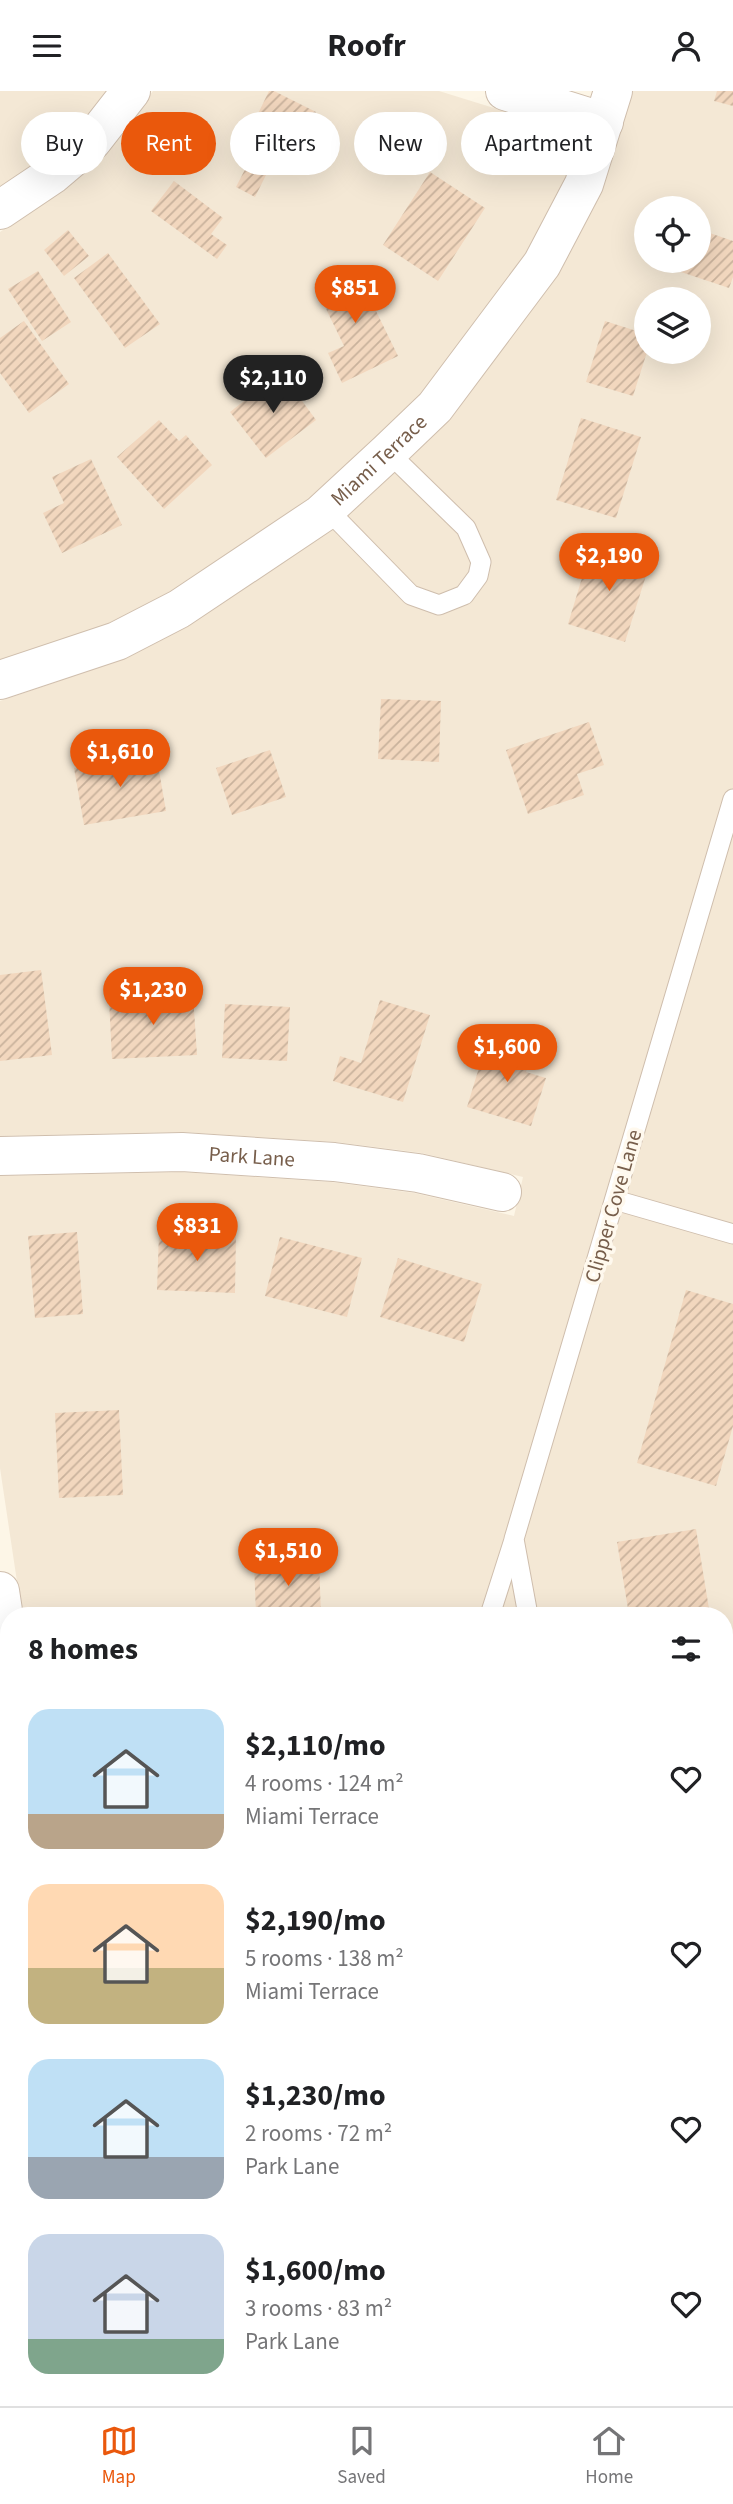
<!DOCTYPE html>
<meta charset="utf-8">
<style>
:root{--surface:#fff;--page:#f6f6f6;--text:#202124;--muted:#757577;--line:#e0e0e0;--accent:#ea580c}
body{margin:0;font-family:"Source Sans 3",sans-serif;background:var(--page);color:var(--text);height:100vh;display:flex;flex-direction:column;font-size:26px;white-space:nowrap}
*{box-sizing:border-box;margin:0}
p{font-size:23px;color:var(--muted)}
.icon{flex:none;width:38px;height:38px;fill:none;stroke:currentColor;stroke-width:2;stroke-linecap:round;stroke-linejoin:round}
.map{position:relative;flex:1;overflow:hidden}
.drawer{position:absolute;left:0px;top:1516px;width:733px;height:800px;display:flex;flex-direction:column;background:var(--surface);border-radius:28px 28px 0 0;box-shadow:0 7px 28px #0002}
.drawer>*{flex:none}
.hud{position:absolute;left:21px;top:21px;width:691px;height:63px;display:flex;gap:14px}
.fabs{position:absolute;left:634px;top:105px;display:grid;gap:14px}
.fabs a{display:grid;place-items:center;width:77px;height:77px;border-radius:50%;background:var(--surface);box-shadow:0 7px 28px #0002;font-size:35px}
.price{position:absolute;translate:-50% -60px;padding:0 16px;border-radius:24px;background:var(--accent);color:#fff;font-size:23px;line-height:46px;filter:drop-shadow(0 2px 4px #0008)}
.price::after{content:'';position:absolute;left:50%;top:42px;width:21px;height:16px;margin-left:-10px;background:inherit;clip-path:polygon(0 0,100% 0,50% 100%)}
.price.selected{background:#222;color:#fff}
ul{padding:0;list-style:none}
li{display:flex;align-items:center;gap:21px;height:175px;padding:0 28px}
li span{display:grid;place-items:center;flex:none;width:196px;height:140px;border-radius:21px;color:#555}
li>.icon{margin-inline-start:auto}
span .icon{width:84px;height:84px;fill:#fffc;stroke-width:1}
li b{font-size:30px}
h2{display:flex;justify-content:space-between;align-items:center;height:84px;padding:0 28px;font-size:30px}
.chip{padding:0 24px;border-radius:32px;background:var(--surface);box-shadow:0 7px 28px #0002;font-size:24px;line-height:63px}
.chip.selected{background:var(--accent);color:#fff}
header{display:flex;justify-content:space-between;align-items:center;height:91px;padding:0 28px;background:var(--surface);font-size:32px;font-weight:700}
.tabs{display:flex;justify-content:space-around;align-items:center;height:98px;border-top:2px solid var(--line);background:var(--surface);font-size:19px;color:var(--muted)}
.tabs a{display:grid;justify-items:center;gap:4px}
.tabs .selected{color:var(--accent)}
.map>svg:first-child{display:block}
</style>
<header><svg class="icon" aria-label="menu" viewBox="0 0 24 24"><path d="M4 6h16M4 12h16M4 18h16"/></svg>Roofr<svg class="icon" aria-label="person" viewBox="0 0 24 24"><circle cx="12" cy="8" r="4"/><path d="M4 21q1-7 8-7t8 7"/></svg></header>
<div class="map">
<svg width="733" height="2315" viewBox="0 0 733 2315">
<defs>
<pattern id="building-hatch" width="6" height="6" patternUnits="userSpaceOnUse" patternTransform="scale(1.75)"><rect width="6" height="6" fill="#f2d7be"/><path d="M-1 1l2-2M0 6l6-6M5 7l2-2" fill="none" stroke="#c9b29c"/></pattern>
</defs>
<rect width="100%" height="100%" fill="#fdf6e7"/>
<g fill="#f4e8d5" fill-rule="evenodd">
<polygon points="0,0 108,0 80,36 42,68 0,97"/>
<polygon points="153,0 439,0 581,44 567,86 527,163 423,302 311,407 172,500 111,532 0,569 0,141 62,100 105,62"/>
<path d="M 631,0 L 733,0 L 733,2315 L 0,2315 L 0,2163 L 9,2132 L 9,2306 L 724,2306 L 724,1524 L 22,1524 L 0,1377 L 0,1085 L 180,1081 L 331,1091 L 414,1102 L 514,1125 L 523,1086 L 422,1062 L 336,1051 L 183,1041 L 0,1045 L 0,610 L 121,569 L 188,535 L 332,438 L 369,406 L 447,330 ZM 646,117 L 698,117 L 698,170 L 646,170 ZM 646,208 L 698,208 L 698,261 L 646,261 Z"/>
<polygon points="0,1625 9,1684 9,1993 0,2027"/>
</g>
<g fill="url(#building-hatch)">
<polygon points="269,0 274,0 316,21 292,69 277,62 255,106 236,96 264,41 252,35"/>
<polygon points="717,0 733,0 733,15 714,10"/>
<polygon points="430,81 485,117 438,190 383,154"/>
<polygon points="174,90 223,127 211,143 227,154 217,168 151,120"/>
<polygon points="698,138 733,150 733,186 729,197 657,173 658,170 698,170"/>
<polygon points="68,139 89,165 64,185 44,159"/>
<polygon points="108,162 160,233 125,257 74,187"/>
<polygon points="354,175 398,265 342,292 328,262 344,255 314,193"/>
<polygon points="38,180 71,231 42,250 8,198"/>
<polygon points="24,230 69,293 29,322 0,282 0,247"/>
<polygon points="605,230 646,243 647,261 633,305 586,291"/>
<polygon points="281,281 316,329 266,367 230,321"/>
<polygon points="581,327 641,346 616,427 556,409"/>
<polygon points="159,329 179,350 186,344 212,374 164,418 117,366"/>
<polygon points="91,368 122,434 62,462 43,422 64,412 52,386"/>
<polygon points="592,454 650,472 625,551 568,533"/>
<polygon points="381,608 441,610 439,671 378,668"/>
<polygon points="589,631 604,674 577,683 584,704 528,723 506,659"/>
<polygon points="270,659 286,706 232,724 216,677"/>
<polygon points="156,662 166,720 84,734 74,677"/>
<polygon points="41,879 52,964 0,970 0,884"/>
<polygon points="193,904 197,964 112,968 109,908"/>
<polygon points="380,909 430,924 403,1011 333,990 340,965 361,972"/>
<polygon points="225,913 290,916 287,970 222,967"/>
<polygon points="488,947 533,960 526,981 546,987 531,1035 467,1016"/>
<polygon points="77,1141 83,1223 35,1227 28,1145"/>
<polygon points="159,1142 236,1144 235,1202 157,1199"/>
<polygon points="280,1146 362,1167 347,1226 265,1205"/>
<polygon points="398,1167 482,1193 464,1251 380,1226"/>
<polygon points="686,1199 733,1213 733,1335 716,1395 637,1372"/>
<polygon points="119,1319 123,1404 59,1407 55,1322"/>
<polygon points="696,1438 710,1524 629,1524 617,1451"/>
<polygon points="319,1469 321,1524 256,1524 254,1471"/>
<polygon points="724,1622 733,1665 733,1692 724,1693"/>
<polygon points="724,1756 733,1758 733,1812 725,1838"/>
<polygon points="724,2086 733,2088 733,2171 724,2169"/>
<polygon points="499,2306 585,2306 582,2315 497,2315"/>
</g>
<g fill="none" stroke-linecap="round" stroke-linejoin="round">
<defs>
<g id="service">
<polyline points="327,418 411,504 439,514 464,504 478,485 481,471 466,437 388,361"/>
<polyline points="615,1109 733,1143"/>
<polyline points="490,1524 513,1452"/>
<polyline points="528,1524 514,1448 733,708"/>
<polyline points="724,2262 733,2264"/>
<polyline points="369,2306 395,2314"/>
</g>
<g id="minor">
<polyline points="505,0 604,31"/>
<polyline points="0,119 52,84 92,50 131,0"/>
<path id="s1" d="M 0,589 L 117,550 L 179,518 L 321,423 L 388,361 L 435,316 L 542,173 L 584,93 L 613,0"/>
<path id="s2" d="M 0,1065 L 182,1061 L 334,1071 L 418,1082 L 502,1101"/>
<polyline points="0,1500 9,1559"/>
<polyline points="0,2094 9,2062"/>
</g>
</defs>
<use href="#service" stroke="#cfbead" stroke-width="21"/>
<use href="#minor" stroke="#cfbead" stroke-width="40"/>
<use href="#service" stroke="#fff" stroke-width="19"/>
<use href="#minor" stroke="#fff" stroke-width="38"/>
</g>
<g text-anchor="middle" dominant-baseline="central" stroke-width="7" stroke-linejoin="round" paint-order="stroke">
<g font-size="21" fill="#775e4b" stroke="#fff9ee">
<text stroke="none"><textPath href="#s1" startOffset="443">Miami Terrace</textPath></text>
<text stroke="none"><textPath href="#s2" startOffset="252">Park Lane</textPath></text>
<text transform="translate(613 1115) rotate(-74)">Clipper Cove Lane</text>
</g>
</g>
</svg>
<div class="fabs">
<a><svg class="icon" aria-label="locate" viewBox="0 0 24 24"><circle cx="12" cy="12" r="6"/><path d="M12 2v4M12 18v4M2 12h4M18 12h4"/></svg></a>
<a><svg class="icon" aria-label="layers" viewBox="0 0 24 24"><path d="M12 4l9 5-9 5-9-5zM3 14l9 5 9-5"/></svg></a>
</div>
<b class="price" style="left:355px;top:234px">$851</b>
<b class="price selected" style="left:273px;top:324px">$2,110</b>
<b class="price" style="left:609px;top:502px">$2,190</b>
<b class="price" style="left:120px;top:698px">$1,610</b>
<b class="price" style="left:153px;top:936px">$1,230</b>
<b class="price" style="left:507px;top:993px">$1,600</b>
<b class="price" style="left:197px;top:1172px">$831</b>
<b class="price" style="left:288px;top:1497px">$1,510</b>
<div class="hud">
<a class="chip">Buy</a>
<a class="chip selected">Rent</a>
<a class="chip">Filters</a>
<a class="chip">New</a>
<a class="chip">Apartment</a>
</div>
<section class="drawer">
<h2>8 homes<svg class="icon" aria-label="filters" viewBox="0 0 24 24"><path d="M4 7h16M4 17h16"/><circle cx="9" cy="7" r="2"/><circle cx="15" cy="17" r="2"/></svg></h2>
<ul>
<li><span style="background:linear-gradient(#bfe0f5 75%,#b9a48a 0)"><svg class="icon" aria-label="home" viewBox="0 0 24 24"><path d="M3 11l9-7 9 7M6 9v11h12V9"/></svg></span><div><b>$2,110/mo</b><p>4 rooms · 124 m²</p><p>Miami Terrace</p></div><svg class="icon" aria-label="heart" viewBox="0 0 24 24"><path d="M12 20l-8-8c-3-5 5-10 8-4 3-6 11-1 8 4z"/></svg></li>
<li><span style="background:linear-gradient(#ffd9b3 60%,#c2b280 0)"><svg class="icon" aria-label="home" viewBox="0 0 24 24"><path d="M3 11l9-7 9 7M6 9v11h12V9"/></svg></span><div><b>$2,190/mo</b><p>5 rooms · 138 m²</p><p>Miami Terrace</p></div><svg class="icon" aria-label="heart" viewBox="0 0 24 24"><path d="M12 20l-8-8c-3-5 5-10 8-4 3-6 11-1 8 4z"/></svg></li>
<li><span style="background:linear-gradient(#bfe0f5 70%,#9aa5b1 0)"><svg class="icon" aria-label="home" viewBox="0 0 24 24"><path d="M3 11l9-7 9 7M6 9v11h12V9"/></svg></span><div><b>$1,230/mo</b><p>2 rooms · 72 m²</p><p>Park Lane</p></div><svg class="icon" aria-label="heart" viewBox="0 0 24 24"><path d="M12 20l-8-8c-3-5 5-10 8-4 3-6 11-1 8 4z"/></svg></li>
<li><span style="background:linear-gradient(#c9d6e8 75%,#7fa58c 0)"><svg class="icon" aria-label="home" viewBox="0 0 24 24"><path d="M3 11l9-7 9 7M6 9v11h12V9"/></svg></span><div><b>$1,600/mo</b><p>3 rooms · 83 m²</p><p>Park Lane</p></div><svg class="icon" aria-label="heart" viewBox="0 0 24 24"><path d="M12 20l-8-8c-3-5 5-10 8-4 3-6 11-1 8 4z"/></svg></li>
</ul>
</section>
</div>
<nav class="tabs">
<a class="selected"><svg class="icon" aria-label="map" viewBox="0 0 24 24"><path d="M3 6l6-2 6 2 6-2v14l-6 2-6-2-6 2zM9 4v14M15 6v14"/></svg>Map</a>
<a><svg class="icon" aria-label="saved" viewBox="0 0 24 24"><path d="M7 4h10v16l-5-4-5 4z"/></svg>Saved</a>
<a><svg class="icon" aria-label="home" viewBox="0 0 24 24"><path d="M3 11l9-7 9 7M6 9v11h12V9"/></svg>Home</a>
</nav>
